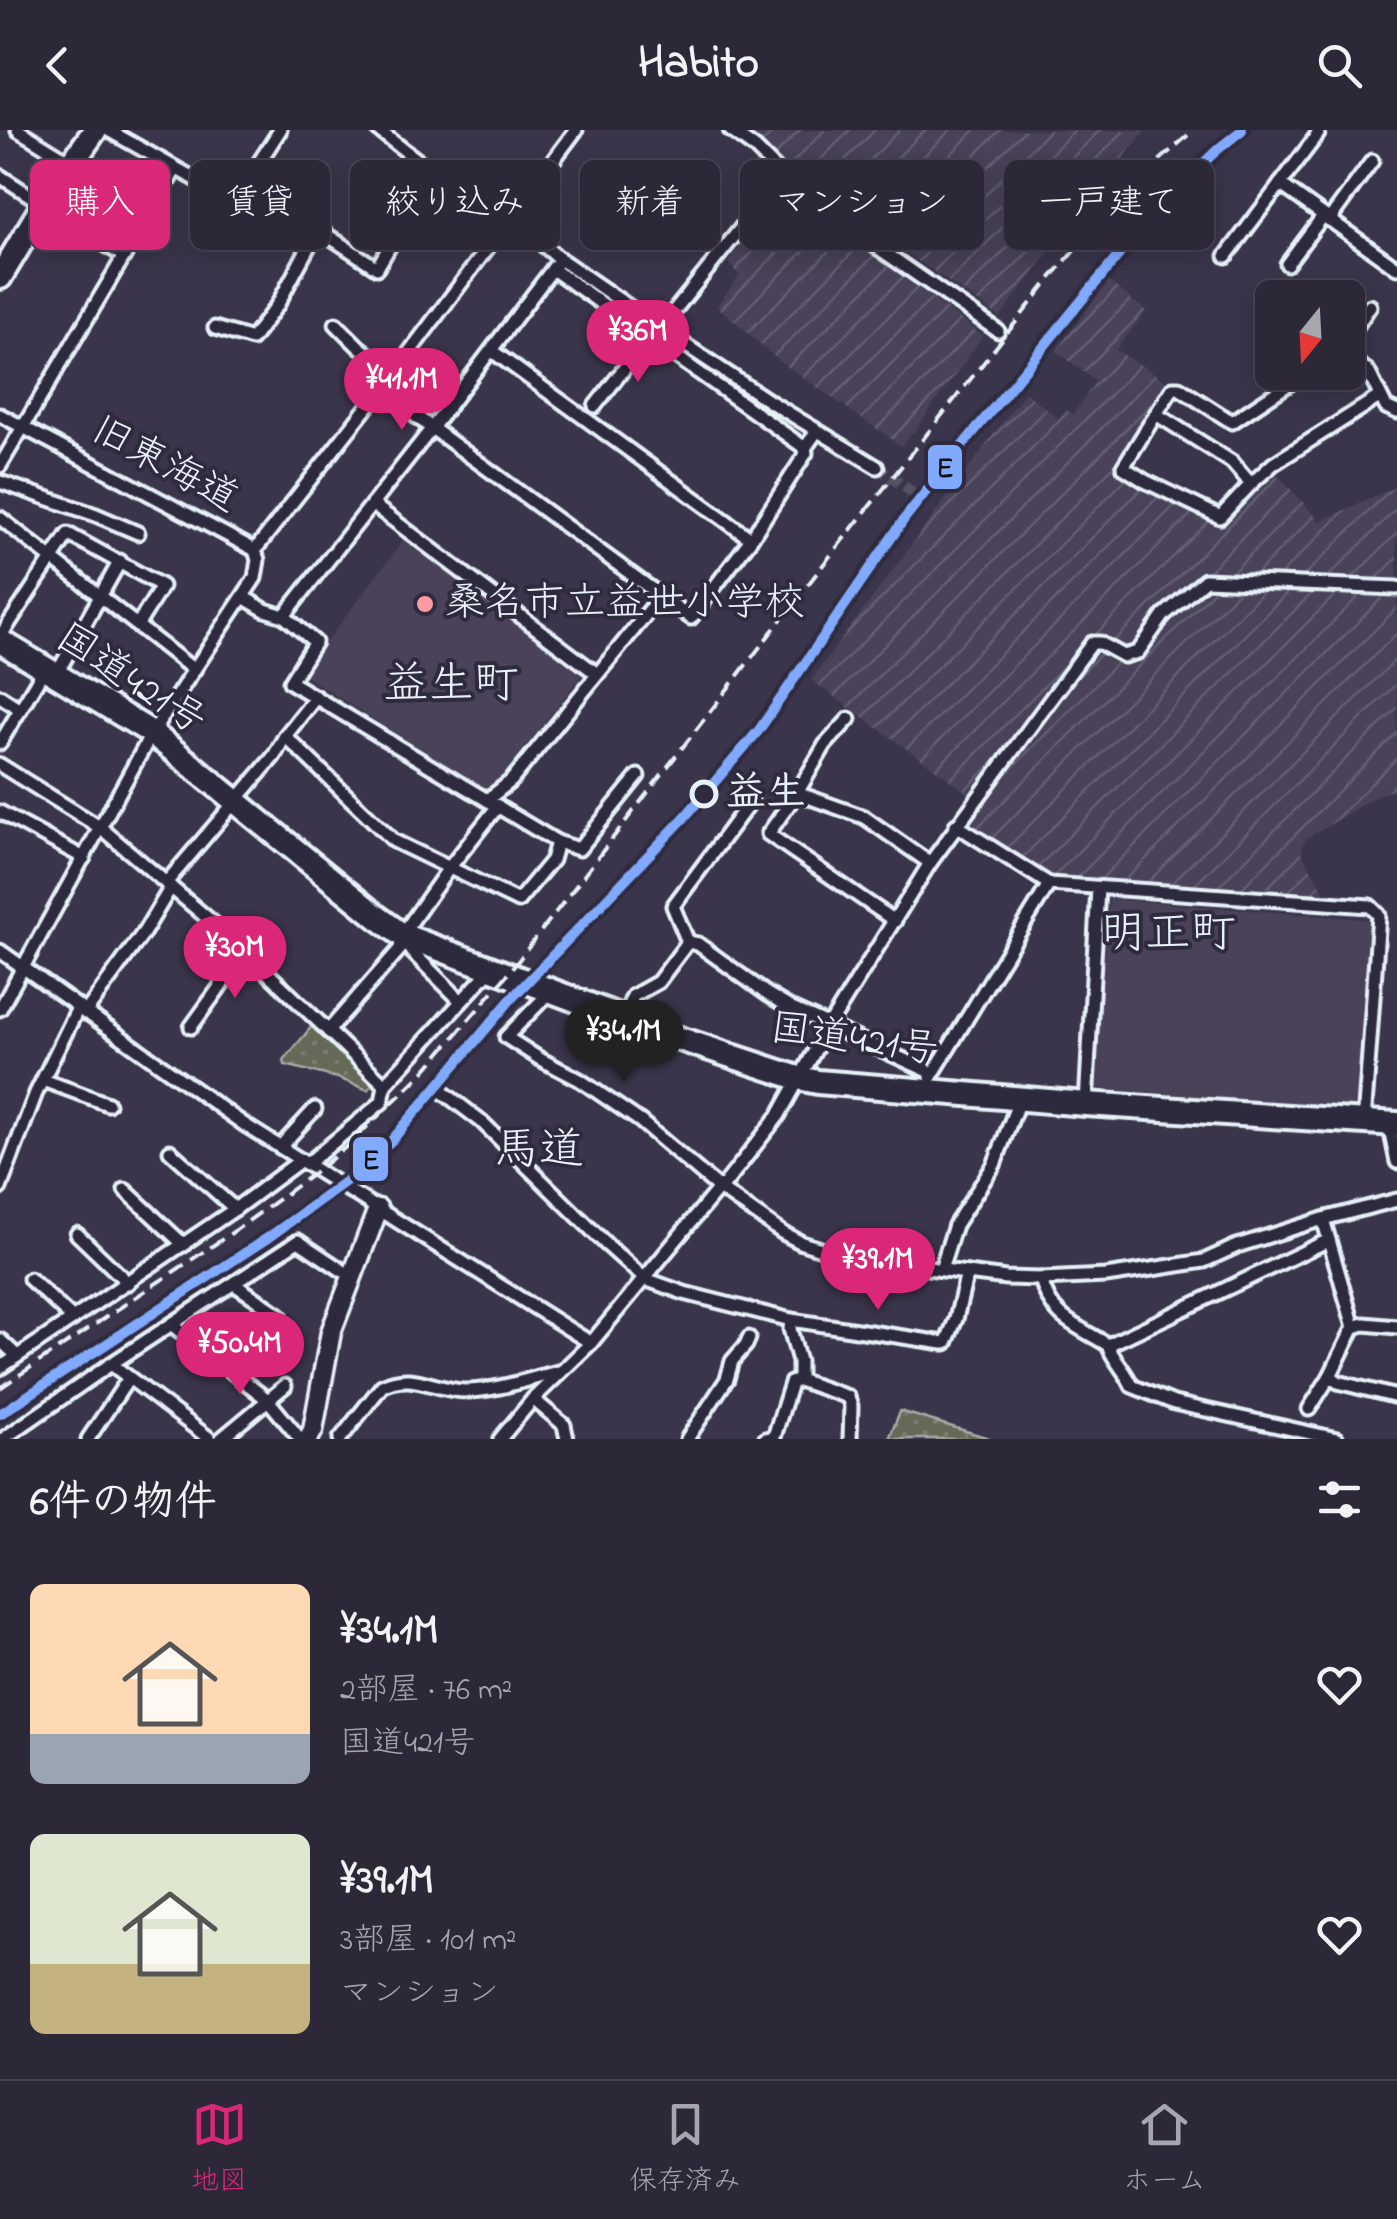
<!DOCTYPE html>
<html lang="ja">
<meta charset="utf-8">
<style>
:root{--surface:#2c2838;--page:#383443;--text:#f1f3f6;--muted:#a6a6ae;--line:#484453;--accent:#db2777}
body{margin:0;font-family:"Indie Flower","Klee One",sans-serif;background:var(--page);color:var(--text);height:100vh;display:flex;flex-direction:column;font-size:38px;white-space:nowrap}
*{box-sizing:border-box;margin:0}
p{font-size:32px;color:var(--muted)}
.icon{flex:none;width:55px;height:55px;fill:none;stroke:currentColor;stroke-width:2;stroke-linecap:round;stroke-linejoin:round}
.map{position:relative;height:1309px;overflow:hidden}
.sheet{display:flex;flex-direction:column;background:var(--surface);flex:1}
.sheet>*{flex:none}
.guide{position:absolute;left:30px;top:30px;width:1338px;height:90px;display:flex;gap:20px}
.needle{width:65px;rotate:198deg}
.tools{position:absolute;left:1255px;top:150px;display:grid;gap:20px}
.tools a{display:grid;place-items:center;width:110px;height:110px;border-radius:15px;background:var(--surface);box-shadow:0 5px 25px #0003,0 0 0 2px var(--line);font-size:50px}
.price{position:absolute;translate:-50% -85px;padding:0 22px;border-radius:35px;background:var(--accent);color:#fff;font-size:32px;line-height:65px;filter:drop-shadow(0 2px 5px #0008)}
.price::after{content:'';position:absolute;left:50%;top:60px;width:30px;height:22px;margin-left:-15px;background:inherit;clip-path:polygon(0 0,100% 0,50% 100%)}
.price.selected{background:#222;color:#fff}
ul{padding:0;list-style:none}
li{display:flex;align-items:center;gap:30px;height:250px;padding:0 30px}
li span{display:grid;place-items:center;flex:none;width:280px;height:200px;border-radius:15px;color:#555}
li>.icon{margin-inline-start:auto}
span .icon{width:120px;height:120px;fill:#fffc;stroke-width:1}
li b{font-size:42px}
h2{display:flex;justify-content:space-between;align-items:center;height:120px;padding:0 30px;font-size:42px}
.pill{padding:0 35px;border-radius:15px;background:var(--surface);box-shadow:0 5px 25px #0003,0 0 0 2px var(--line);font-size:35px;line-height:90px}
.pill.selected{background:var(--accent);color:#fff}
header{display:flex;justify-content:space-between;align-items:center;height:130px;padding:0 30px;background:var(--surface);font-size:45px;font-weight:700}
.tab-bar{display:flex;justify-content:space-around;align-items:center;height:140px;border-top:2px solid var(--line);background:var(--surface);font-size:28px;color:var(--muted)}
.tab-bar a{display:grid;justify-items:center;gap:5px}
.tab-bar .selected{color:var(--accent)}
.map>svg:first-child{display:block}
</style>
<header><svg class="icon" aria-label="back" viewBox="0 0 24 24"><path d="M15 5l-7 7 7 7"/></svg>Habito<svg class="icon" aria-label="search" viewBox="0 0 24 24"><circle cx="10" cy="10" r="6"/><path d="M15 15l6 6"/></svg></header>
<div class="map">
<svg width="1397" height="1309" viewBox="0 0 1397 1309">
<defs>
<pattern id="industrial-furrows" width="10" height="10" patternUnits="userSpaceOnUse" patternTransform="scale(2.5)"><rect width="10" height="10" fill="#484259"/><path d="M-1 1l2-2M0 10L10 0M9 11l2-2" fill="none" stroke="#625e72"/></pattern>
<pattern id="green-dots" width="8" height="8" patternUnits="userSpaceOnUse" patternTransform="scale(2.5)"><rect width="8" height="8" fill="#666859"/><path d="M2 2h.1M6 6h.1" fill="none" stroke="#7c7e72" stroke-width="1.8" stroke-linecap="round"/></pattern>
</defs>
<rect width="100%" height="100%" fill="#3a354a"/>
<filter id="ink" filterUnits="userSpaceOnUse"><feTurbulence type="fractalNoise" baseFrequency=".01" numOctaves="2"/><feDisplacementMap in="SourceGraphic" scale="20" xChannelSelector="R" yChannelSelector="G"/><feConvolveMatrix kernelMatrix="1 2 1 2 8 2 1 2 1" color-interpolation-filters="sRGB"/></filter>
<g filter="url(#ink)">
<g fill="#484259">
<polygon points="405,408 585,541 489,663 302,544"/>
<polygon points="1109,769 1375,790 1360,979 1094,958"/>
</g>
<g fill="url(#industrial-furrows)">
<polygon points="739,0 1146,0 1093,64 1000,187 869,97 841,74"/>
<polygon points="785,58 983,206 915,301 901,316 778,230 717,176 739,146 728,132"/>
<polygon points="1108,151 1146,181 1116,220 1165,250 1159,269 1114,341 1222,396 1276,343 1320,391 1397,356 1397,659 1377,665 1305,710 1301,722 1330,771 1054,748 967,694 982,673 811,550 1025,262 1058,288 1066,281 1074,283 1096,251 1056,221"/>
</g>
<g fill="url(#green-dots)" stroke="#a7aca8" stroke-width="2.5">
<polygon points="312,896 373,955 368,960 338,948 285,935 284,930"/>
<polygon points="900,1281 992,1309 889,1309"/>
</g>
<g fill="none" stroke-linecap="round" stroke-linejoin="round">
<polyline stroke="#545164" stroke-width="11" stroke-dasharray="11 5.5" stroke-linecap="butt" points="877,337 926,372"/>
<defs>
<g id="street">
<polyline points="18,0 70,32"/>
<polyline points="108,0 234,71 280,0"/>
<polyline points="378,0 433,42 510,88 560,129 660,198 769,271 877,337"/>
<polyline points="730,0 755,18 783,46 844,89 861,106 998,201"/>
<polyline points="0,46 123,126"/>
<polyline points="1280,54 1397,138"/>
<polyline points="1329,90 1372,31"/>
<polyline points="1226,126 1318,4"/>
<polyline points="1287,134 1323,86"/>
<polyline points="554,140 805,318 817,301"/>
<polyline points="336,194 359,217 393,244"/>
<polyline points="215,198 252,209 278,174 318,99 377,138 433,42"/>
<polyline points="657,202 783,46"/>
<polyline points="1348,209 1370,176"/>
<polyline points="492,221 751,409"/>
<polyline points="1348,227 1368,241 1386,277 1397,282"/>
<polyline points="380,260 691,488 751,409 806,323 805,318"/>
<polyline points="595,276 649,207"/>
<polyline points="1156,284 1123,337 1145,351 1220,387 1251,354 1273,334 1379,267"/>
<polyline points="0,285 255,420"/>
<polyline points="0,336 175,40"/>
<polyline points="0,352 96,385 138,403"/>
<polyline points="1251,354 1232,332 1156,284 1173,258 1179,258 1232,292 1307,242"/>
<polyline points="372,374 597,544"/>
<polyline points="0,388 194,540"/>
<polyline points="255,420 393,244 576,0"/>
<polyline points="243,467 265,480 284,486 432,298 560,129"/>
<polyline points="284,486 315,512 290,552 557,712 552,730 518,771 394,711 285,606"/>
<polyline points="0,507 68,404 162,456 137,496"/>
<polyline points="56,545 120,431"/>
<polyline points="0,566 20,579"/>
<polyline points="0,613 45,538"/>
<polyline points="0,635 101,698 231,808 385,955"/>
<polyline points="797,663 825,615 849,589"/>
<polyline points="487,670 511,651 661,466"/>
<polyline points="0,682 84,728"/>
<polyline points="956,695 1049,754 1370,776 1379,785 1364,992"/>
<polyline points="557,712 579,719 638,646"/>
<polyline points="166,753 274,626 285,606 316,567"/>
<polyline points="895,791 768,704 797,663 864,687 930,733"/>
<polyline points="408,807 411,821 461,871"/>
<polyline points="688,812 673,776 751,671"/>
<polyline points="0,821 245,995 591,1213"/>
<polyline points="551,861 506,907 540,929 580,950 640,991 719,1058 783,1103 802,1113 850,1128 1006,1148 1041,1149 1106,1146 1204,1131 1237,1116 1323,1089 1397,1070"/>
<polyline points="0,879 152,603 255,448 258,430 255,420"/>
<polyline points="85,883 144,802 171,757"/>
<polyline points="624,887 633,866 658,852 688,812 698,814 767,864 792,879 933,943"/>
<polyline points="191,897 245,822"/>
<polyline points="328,901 400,819 402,805 449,738 498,676"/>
<polyline points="931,947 1049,754"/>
<polyline points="43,950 108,974"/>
<polyline points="444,963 481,991 607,1115 645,1149 684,1163 791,1190 943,1213"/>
<polyline points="1086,974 1098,758"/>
<polyline points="1389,993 1397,1032"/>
<polyline points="280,1017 315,979"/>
<polyline points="170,1021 235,1079 301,1030"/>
<polyline points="307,1034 382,972 385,955 492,838"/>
<polyline points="0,1058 36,963 78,878"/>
<polyline points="125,1060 184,1115"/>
<polyline points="1323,1089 1354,1197"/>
<polyline points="77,1104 128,1153"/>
<polyline points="941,1139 955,1095 994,1035 1020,968"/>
<polyline points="30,1149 73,1189"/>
<path d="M 1041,1149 C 1051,1189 1076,1195 1108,1215 C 1113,1230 1126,1241 1132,1256 L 1174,1273 L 1337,1309"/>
<polyline points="234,1154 280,1185"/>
<polyline points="791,1190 790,1199 799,1231 799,1250 848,1267 851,1276 850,1309"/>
<polyline points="172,1195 268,1270 300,1309"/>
<polyline points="0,1210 17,1226"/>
<polyline points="946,1213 956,1189 967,1143"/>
<polyline points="1108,1215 1329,1110"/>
<polyline points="111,1234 210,1309"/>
<polyline points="0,1238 235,1079"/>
<polyline points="1330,1246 1338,1252 1397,1267"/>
<polyline points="533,1269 564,1295 567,1309"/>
<polyline points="1309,1279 1330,1246 1354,1197 1364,1194 1397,1197"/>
<polyline points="3,1309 111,1234 298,1111 343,1141"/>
<polyline points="88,1309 129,1248"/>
<polyline points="221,1309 285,1256"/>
<path d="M 340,1309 L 382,1256 C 413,1240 434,1261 466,1261 C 496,1261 528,1249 558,1242"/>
<polyline points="500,1309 533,1269 591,1213 719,1058 724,1055 779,985 828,897 930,733 1092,513 1100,513 1124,526 1138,522 1164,485 1205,450 1397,458"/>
<polyline points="687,1309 727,1249 732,1231 746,1215 749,1208"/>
<polyline points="765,1309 774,1307 791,1253 799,1250"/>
</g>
<polyline id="secondary" points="308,1309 313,1300 331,1202 378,1079"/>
<g id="highway">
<polyline points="0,147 44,74 95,0"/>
<polyline points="0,511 152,603 376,786 402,805 680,909 798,948 818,952 1086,974 1397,994"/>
</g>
</defs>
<use href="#street" stroke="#e8f1f8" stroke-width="19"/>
<use href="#secondary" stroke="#e8f1f8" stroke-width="25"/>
<use href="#highway" stroke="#e8f1f8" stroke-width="30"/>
<use href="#street" stroke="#2f2a3d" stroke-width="11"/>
<use href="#secondary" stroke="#2f2a3d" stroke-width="18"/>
<use href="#highway" stroke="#2f2a3d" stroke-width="22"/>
<polyline stroke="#e8f1f8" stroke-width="4" stroke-dasharray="15 8" stroke-linecap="butt" points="0,1258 236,1100 317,1041 347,1016 423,943 508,844 823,435 1050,149 1097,94 1159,31 1194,0"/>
<defs>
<polyline id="rail-1" points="0,1284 269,1107 346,1051 392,1010 512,868 684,688 759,600 905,388 954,326 1159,76 1217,20 1242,0"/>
</defs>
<use href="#rail-1" stroke="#2f2a3d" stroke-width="18"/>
<use href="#rail-1" stroke="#80a9ff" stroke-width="10"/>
</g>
</g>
<circle fill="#ff9aa2" stroke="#2f2a3d" stroke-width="4" cx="425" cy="474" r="10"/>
<circle fill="#2f2a3d" stroke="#e8f1f8" stroke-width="5" cx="704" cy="664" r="12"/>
<g text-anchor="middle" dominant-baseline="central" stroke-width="8" stroke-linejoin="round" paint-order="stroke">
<g font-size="40" fill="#e8f1f8" stroke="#2f2a3d">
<text transform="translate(164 336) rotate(28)">旧東海道</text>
<text transform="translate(130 551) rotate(33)">国道421号</text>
<text transform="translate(854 911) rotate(8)">国道421号</text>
</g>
<g font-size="40" fill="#e8f1f8" stroke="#2f2a3d" text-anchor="start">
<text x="445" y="474">桑名市立益世小学校</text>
</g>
<g font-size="40" font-weight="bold" fill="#e8f1f8" stroke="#2f2a3d" text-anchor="start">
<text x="726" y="664">益生</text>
</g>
<g font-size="45" fill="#e8f1f8" stroke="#2f2a3d">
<text x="451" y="556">益生町</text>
<text x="1168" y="805">明正町</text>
<text x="539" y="1022">馬道</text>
</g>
</g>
<g stroke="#2f2a3d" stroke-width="4">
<rect x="926" y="313" width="38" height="48" rx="10" fill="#80a9ff"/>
<rect x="351" y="1005" width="39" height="48" rx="10" fill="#80a9ff"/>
</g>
<g font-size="28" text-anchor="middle" font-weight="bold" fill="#111">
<text x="945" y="347">E</text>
<text x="371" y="1039">E</text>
</g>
</svg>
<div class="tools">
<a><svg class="needle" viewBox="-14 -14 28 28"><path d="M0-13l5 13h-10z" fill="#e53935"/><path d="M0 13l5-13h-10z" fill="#a6a6ae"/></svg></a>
</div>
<b class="price" style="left:638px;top:255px">¥36M</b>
<b class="price" style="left:402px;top:303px">¥41.1M</b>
<b class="price" style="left:235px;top:871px">¥30M</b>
<b class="price selected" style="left:624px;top:955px">¥34.1M</b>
<b class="price" style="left:878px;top:1183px">¥39.1M</b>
<b class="price" style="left:240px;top:1267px">¥50.4M</b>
<div class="guide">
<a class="pill selected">購入</a>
<a class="pill">賃貸</a>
<a class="pill">絞り込み</a>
<a class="pill">新着</a>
<a class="pill">マンション</a>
<a class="pill">一戸建て</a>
</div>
</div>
<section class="sheet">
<h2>6件の物件<svg class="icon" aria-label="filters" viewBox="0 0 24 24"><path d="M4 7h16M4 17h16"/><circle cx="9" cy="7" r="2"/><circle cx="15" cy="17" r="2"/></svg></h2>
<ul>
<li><span style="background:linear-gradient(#ffd9b3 75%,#9aa5b1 0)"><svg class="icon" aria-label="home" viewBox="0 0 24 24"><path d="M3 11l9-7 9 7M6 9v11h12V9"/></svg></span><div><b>¥34.1M</b><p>2部屋 · 76 m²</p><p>国道421号</p></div><svg class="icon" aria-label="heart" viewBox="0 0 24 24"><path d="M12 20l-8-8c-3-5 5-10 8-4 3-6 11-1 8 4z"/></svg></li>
<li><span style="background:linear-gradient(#dfe7d0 65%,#c2b280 0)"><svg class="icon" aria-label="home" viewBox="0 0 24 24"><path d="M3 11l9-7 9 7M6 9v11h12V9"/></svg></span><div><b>¥39.1M</b><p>3部屋 · 101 m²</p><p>マンション</p></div><svg class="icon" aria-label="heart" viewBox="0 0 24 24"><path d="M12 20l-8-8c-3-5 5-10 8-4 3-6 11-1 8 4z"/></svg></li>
</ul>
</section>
<nav class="tab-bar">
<a class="selected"><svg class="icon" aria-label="map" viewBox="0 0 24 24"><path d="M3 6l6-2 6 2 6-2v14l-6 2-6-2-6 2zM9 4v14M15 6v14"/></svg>地図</a>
<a><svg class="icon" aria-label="saved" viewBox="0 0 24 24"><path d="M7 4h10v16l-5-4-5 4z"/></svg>保存済み</a>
<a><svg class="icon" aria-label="home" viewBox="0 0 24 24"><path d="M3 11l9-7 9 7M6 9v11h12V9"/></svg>ホーム</a>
</nav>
